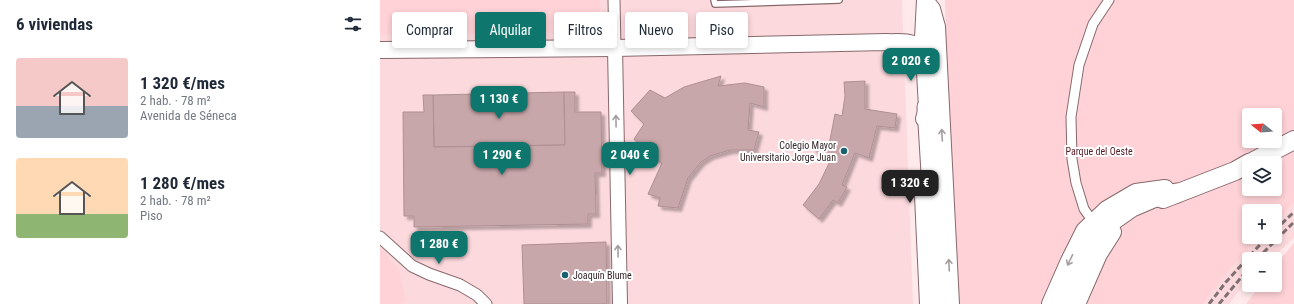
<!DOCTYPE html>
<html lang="es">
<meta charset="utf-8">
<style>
:root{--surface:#fff;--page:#f6f6f7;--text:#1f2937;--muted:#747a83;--accent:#0f766e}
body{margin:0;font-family:"Roboto Condensed",sans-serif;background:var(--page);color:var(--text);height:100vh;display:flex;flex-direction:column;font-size:15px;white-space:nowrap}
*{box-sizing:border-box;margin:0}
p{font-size:13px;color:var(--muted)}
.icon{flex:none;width:22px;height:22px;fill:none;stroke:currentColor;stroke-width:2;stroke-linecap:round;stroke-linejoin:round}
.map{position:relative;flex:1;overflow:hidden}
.details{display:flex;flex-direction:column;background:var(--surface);width:380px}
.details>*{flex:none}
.hud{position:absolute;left:12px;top:12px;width:380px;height:36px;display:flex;gap:8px}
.needle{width:26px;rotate:287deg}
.controls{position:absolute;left:862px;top:108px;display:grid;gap:8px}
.controls a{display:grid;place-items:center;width:40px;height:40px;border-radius:4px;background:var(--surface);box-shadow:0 2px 6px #0003;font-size:20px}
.price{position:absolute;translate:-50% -34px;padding:0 9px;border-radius:8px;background:var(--accent);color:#fff;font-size:13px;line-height:26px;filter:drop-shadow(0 1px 2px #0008)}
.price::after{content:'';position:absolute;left:50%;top:24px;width:12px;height:9px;margin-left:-6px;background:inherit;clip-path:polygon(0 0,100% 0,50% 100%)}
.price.current{background:#222;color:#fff}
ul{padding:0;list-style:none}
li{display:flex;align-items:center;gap:12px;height:100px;padding:0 16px}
li span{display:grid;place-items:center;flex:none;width:112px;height:80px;border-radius:4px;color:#555}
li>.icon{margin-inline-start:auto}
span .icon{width:48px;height:48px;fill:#fffc;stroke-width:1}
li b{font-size:17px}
h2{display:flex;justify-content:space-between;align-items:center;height:48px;padding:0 16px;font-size:17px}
.chip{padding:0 14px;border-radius:4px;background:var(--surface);box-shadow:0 2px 6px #0003;font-size:14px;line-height:36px}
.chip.current{background:var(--accent);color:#fff}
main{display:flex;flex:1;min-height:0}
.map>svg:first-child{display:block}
</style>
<main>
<section class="details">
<h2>6 viviendas<svg class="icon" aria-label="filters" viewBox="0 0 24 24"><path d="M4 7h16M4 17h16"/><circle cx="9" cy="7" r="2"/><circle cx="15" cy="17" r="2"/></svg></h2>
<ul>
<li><span style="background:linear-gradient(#f6c9c9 60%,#9aa5b1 0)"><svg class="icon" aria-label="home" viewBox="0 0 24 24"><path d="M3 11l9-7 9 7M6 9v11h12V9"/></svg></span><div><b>1 320 €/mes</b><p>2 hab. · 78 m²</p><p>Avenida de Séneca</p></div></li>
<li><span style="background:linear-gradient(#ffd9b3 70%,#8fb573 0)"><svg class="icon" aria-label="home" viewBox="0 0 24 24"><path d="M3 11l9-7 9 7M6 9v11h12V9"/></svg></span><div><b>1 280 €/mes</b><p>2 hab. · 78 m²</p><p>Piso</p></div></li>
</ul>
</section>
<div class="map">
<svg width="914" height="304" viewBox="0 0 914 304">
<defs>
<filter id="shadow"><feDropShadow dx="3.5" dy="3.5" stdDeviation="1" flood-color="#0004"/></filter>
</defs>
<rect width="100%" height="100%" fill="#ffe9eb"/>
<g fill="#fcd9dc">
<polygon points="0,0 522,0 533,304 0,304"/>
<polygon points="914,203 914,238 891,259 869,259 869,278 849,304 823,304 849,270 880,237 895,237 895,222"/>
</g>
<g fill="#fed2d6" fill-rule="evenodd">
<path d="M 0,0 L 220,0 C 220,16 220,26 204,32 L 0,35 Z"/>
<path d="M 565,0 L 914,0 L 914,203 L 895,222 L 895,211 L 869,211 L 869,237 L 880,237 L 849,270 L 823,304 L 573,304 ZM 869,115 L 895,115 L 895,141 L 869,141 ZM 869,163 L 895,163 L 895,189 L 869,189 Z"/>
<polygon points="914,243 914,304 866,304 880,285 895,285 895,266"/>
<polygon points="0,248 4,251 19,271 25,300 21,304 0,304"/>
</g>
<g fill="#c8a7aa" stroke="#af8f93" filter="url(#shadow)">
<polygon points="341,76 338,86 365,83 384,87 384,107 370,103 368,130 379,132 374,150 350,150 330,156 321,162 308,178 298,208 278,206 280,198 268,194 282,163 265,152 254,139 264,124 251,111 270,90 285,98 304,87"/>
<polygon points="485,81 485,109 517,114 515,128 497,126 489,158 475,153 462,185 467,187 458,203 453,200 439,219 423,205 439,184 452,157 433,149 432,139 449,145 455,114 462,116 465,96 464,82"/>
<polygon points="184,92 185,145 54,147 53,95"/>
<polygon points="184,92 195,92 195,112 221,112 222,173 215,173 216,214 208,214 208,224 34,227 34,216 24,216 23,112 44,112 43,95 53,95 54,147 185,145"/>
<polygon points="226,242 227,304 144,304 142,245"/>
</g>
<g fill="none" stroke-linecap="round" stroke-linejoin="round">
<defs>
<polyline id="service" points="334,0 335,4 459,0"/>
<polyline id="pedestrian" points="714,223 704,209 696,183 692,159 691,117 699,65 713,24 729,0"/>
<g id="minor">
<polyline points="234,0 235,48"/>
<polyline points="0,237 32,266 49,274 80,285 97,295 106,304"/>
</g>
<polyline id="tertiary" points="235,48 240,304"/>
<g id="secondary">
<polyline points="545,0 552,9 557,27 571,304"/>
<path d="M 0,50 L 235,48 L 506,42 C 522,43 536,38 544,56"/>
<polyline points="544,119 547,107 543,38 545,0"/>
<polyline points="543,196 548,304"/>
</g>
<g id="primary">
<polyline points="870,163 914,140"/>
<polyline points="783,199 855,171 869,163"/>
<polyline points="671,304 690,261 705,231 727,210 756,193 785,189"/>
<polyline points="696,304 718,254 732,232"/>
</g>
<g id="trunk">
<polyline points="547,107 559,304"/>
<polyline points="684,304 709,249 732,221 752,207 773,198 797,193"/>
</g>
</defs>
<use href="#service" stroke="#87696c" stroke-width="8"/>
<use href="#pedestrian" stroke="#87696c" stroke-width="11"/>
<use href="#minor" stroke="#87696c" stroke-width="13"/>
<use href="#tertiary" stroke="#87696c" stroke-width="16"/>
<use href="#secondary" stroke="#87696c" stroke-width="18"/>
<use href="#primary" stroke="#87696c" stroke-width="20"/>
<use href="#trunk" stroke="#87696c" stroke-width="21"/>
<use href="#service" stroke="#fff" stroke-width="5.5"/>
<use href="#pedestrian" stroke="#fff" stroke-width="9"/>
<use href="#minor" stroke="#fff" stroke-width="11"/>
<use href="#tertiary" stroke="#fff" stroke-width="14"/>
<use href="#secondary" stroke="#fff" stroke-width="16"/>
<use href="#primary" stroke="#fff" stroke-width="18"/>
<use href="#trunk" stroke="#fff" stroke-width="19"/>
<g stroke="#807072" stroke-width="3" stroke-dasharray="6 3" stroke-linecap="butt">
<polyline points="895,230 914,212"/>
<polyline points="877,259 914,222"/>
<polyline points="829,304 846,282 887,237"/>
<polyline points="839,304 869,268"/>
</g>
</g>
<defs><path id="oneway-shaft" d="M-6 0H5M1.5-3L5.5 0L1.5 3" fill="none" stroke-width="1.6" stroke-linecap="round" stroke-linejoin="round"/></defs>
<g stroke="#a49e9f">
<use href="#oneway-shaft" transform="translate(236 121) rotate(-91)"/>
<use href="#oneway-shaft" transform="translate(562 135) rotate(-93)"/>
<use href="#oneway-shaft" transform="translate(238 251) rotate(-91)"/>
<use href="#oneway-shaft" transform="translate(690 260) rotate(116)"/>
<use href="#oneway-shaft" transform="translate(569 265) rotate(-93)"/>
</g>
<g fill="#18626f" stroke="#fff" stroke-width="1.5">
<circle cx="464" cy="151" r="4"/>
<circle cx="185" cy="275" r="4"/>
</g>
<g text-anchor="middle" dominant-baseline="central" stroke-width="4" stroke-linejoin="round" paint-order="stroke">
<g font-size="10" fill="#342729" stroke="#fff" text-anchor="end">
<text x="456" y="145">Colegio Mayor<tspan x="456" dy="12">Universitario Jorge Juan</tspan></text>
<text x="193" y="275" text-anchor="start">Joaquín Blume</text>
</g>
<g font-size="10" fill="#541d27" stroke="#fff">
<text x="719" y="151">Parque del Oeste</text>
</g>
</g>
</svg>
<div class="controls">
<a><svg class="needle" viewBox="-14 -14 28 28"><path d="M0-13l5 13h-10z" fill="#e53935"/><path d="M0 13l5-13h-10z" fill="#747a83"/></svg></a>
<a><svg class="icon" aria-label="layers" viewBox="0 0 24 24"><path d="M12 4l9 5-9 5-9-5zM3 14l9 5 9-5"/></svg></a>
<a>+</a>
<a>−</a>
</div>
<b class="price" style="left:531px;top:82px">2 020 €</b>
<b class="price" style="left:119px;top:120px">1 130 €</b>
<b class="price" style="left:122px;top:176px">1 290 €</b>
<b class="price" style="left:250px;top:176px">2 040 €</b>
<b class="price current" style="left:530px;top:204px">1 320 €</b>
<b class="price" style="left:59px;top:265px">1 280 €</b>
<div class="hud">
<a class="chip">Comprar</a>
<a class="chip current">Alquilar</a>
<a class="chip">Filtros</a>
<a class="chip">Nuevo</a>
<a class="chip">Piso</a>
</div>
</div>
</main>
